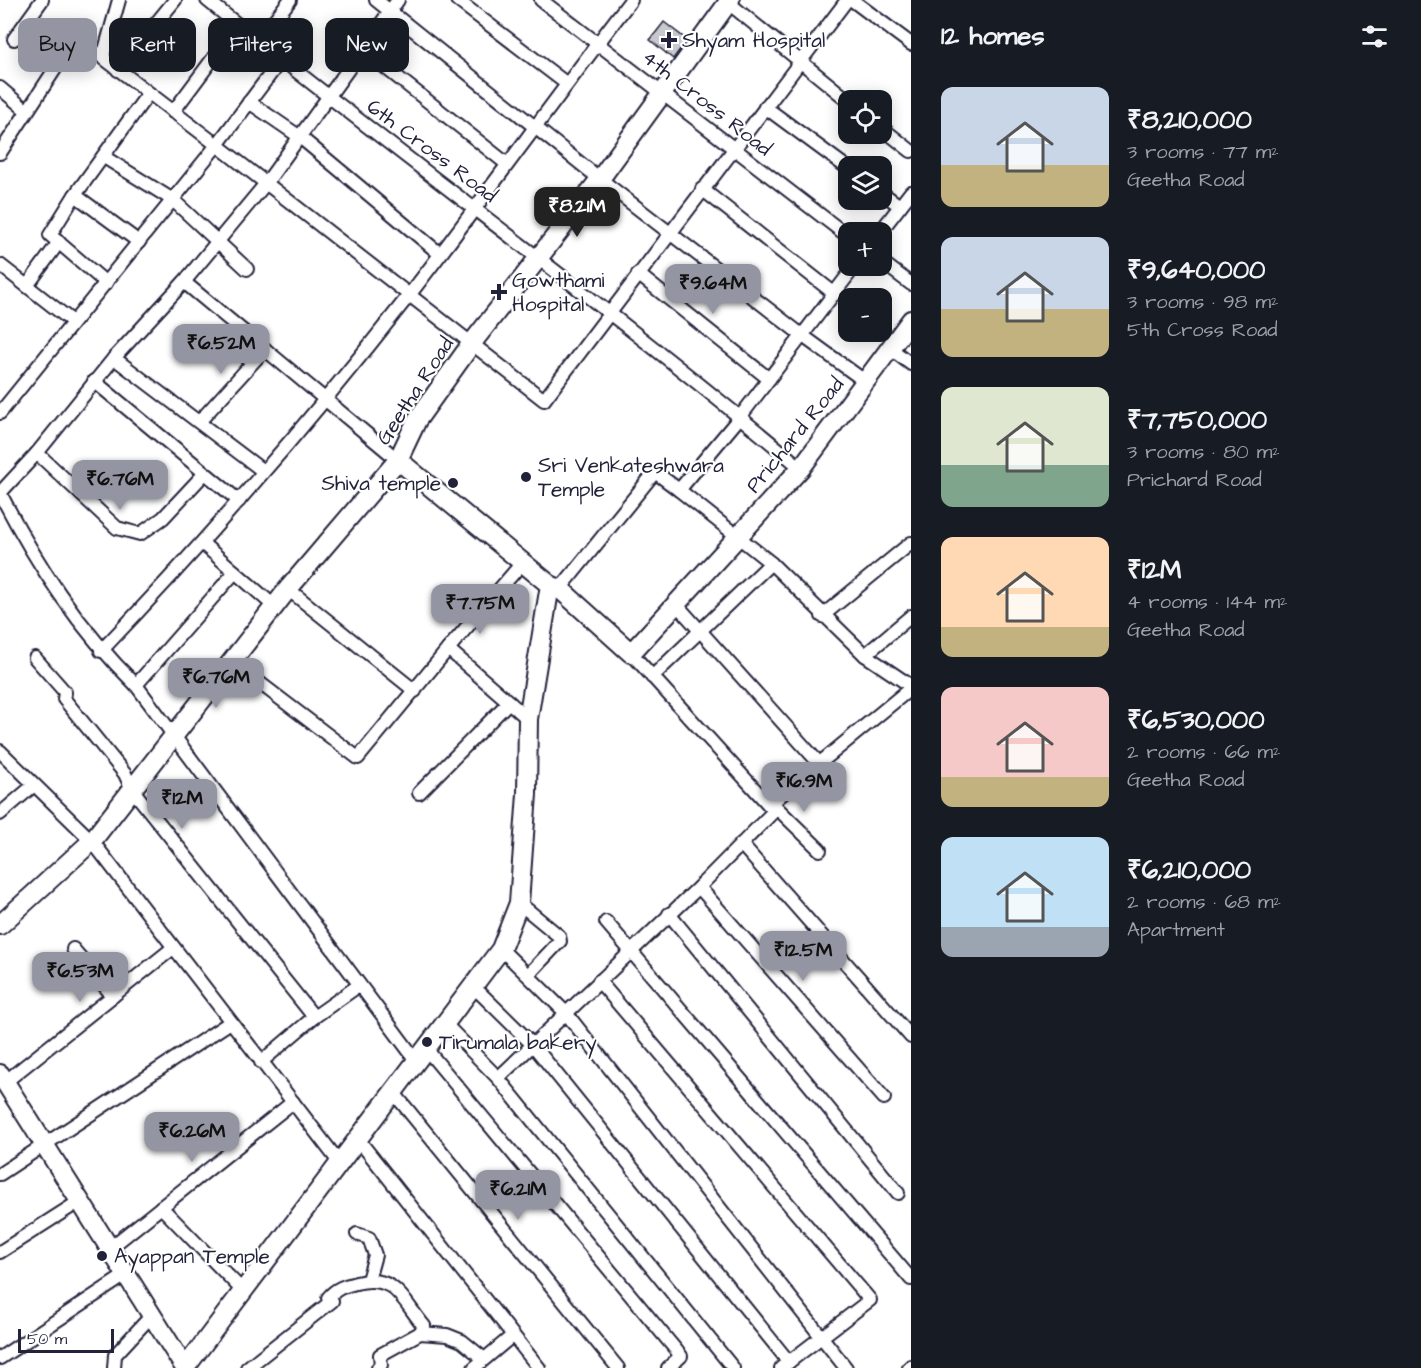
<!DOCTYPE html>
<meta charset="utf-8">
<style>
:root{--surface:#171b24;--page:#20242c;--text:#f1f3f6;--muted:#9ea1a6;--accent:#9495a2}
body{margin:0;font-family:"Architects Daughter",sans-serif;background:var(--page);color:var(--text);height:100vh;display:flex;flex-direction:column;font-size:22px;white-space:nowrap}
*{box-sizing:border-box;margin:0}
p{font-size:20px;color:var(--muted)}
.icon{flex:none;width:33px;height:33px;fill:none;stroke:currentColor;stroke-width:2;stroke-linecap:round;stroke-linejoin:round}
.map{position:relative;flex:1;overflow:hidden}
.sheet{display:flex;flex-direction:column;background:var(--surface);width:510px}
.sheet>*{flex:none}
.hud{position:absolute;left:18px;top:18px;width:570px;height:54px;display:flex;gap:12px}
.controls{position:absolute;left:838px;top:90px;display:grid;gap:12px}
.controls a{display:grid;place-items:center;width:54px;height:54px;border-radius:12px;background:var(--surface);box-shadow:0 3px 15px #0003;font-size:30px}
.scale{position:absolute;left:18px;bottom:15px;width:96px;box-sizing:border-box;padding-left:6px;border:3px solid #22223b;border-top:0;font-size:16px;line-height:21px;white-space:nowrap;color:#22223b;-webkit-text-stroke:4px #fff;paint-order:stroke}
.price{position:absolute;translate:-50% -51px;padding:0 14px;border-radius:12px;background:var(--accent);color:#111;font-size:20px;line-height:39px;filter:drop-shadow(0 2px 3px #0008)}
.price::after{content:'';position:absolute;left:50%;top:36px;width:18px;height:14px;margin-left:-9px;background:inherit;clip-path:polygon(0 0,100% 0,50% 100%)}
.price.selected{background:#222;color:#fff}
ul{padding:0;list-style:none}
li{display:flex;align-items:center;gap:18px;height:150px;padding:0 30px}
li span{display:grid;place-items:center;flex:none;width:168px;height:120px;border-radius:12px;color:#555}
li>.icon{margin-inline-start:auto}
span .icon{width:72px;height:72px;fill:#fffc;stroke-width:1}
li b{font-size:26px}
h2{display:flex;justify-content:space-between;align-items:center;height:72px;padding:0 30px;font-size:26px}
.tag{padding:0 21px;border-radius:12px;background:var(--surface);box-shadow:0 3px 15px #0003;font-size:21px;line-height:54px}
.tag.selected{background:var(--accent);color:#111}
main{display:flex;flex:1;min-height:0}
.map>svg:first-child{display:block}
</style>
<main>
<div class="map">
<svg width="911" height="1368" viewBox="0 0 911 1368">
<rect width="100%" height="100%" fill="#fff"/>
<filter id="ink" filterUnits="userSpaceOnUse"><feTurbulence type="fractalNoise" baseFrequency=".0167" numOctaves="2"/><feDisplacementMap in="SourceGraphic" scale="12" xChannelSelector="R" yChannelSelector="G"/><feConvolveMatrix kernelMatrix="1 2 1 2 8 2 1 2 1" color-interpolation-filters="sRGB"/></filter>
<g filter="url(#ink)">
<polygon fill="#c8c8cf" stroke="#22223b" stroke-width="1.5" points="664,22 687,40 673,59 650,40"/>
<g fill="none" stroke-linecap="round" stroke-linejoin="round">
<defs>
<g id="street">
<path d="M 207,0 C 403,159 608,305 801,468"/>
<polyline points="376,0 600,179 803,336 866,382"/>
<polyline points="457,0 567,84"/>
<polyline points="541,0 849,237"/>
<polyline points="725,0 849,101"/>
<polyline points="852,0 911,44"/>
<polyline points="14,39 42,0"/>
<polyline points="258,41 290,0"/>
<polyline points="362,49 507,164"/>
<polyline points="103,57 119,0"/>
<polyline points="118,70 175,0"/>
<polyline points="0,88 27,111"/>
<polyline points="249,102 300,137 440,254"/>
<polyline points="765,107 849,169"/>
<polyline points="173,112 238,25"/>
<polyline points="882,128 911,151"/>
<polyline points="0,153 76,37 217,145 281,60"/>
<polyline points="104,157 173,200 247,269"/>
<polyline points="702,189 835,294"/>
<polyline points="882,193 900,206"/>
<polyline points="75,195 50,235 106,283"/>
<polyline points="880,232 911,192"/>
<polyline points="139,242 75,195 148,94"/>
<polyline points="882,262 911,284"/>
<polyline points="0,265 73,322"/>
<polyline points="855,266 740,417 679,490 771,563 865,655 911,686"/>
<polyline points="638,274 769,379"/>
<polyline points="184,282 398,460"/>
<polyline points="27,286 59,242"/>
<polyline points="891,349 911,364"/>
<polyline points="114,358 263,471"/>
<polyline points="94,381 239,501"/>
<polyline points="0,413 217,145 544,400 847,0"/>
<polyline points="199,422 265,349"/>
<polyline points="37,453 117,528 140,534 163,518 205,473"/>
<path d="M 0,493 C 37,565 78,628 136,685 L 418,1063"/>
<polyline points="0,493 37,453 114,358 184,282 267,182 398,0"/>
<polyline points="203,544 274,606"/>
<polyline points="288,589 415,691"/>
<polyline points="560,589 655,472 679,490"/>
<polyline points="677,605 818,762"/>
<polyline points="822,616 911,543"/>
<path d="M 101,651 C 210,537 313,418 410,294 C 485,197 556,97 631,0"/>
<polyline points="631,653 769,805 777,808 820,850"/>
<polyline points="865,655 911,616"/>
<polyline points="35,658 65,692 64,699 125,774 132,789 314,1017"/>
<polyline points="231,661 358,758 448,649"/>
<polyline points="652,677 771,563"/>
<polyline points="136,685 235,572"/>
<polyline points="509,702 448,649 523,562"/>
<polyline points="0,751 92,841 339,1162"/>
<polyline points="419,793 509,702 528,719"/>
<polyline points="769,805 911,688"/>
<polyline points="0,814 34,785"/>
<polyline points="741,844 911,1037"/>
<polyline points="699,887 884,1098"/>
<polyline points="519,903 559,936 560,941 529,974"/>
<polyline points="669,914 898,1193"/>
<polyline points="606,922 911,1279"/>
<polyline points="73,949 113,996"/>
<polyline points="501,949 566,1013 846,1368"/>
<polyline points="599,981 870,1300 781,1368"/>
<polyline points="473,986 533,1045 789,1362"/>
<polyline points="444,1023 498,1078 699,887 777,808"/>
<polyline points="427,1050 681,1356 668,1368"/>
<polyline points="261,1062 314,1017 358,986"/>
<polyline points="498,1078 733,1368"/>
<polyline points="5,1082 173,948"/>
<polyline points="394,1093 618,1368"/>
<polyline points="357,1138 539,1368"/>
<polyline points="0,1174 229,1023"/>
<polyline points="161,1207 242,1290"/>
<polyline points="357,1234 369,1238 375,1255 368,1280"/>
<polyline points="110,1248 293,1102"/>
<polyline points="0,1252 80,1201"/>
<polyline points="0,1358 127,1274"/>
<polyline points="114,1368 115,1355 152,1315"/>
<path d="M 247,1368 L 332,1301 L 328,1298 C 336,1288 344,1286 356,1283 C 395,1273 402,1300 424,1326 L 420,1333"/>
<polyline points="378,1368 381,1365 380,1355 420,1333 447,1335 462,1341 484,1359"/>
<polyline points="474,1368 512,1336"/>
<polyline points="909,1368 911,1366"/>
</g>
<g id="secondary">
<polyline points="550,585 560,589 631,653 801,468 911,320"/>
<polyline points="0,925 92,841 288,589 398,460 417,420 472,343 600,179 730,0"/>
<polyline points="0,1074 185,1368"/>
<polyline points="185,1368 501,949 519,903 527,794 528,719 550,585 398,460"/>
</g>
</defs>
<use href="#street" stroke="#22223b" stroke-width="16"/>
<use href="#secondary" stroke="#22223b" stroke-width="22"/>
<use href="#street" stroke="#fff" stroke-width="12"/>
<use href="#secondary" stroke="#fff" stroke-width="18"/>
</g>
</g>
<g fill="#22223b" stroke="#fff" stroke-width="2">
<path d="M666 31h6v6h6v6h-6v6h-6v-6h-6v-6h6z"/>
<path d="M496 283h6v6h6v6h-6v6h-6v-6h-6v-6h6z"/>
<circle cx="526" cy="477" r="6"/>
<circle cx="453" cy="483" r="6"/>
<circle cx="427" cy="1042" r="6"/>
<circle cx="102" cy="1256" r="6"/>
</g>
<g text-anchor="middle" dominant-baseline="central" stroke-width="4.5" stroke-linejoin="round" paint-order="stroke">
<g font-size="21" fill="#22223b" stroke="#fff" text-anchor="start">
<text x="682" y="40">Shyam Hospital</text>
<text x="512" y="280">Gowthami<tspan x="512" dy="24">Hospital</tspan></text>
<text x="538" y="465">Sri Venkateshwara<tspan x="538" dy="24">Temple</tspan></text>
<text x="441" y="483" text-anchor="end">Shiva temple</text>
<text x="439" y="1042">Tirumala bakery</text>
<text x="114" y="1256">Ayappan Temple</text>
</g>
<g font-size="21" fill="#22223b" stroke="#fff">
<text transform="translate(707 103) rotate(38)">4th Cross Road</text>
<text transform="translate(432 151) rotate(37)">6th Cross Road</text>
<text transform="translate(415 391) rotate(-57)">Geetha Road</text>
<text transform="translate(795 435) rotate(-51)">Prichard Road</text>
</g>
</g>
</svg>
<div class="controls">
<a><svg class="icon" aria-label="locate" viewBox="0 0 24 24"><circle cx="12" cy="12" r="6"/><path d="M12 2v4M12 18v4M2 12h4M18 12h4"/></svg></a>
<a><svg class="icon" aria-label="layers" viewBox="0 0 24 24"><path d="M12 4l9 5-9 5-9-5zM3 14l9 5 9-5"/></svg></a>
<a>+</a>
<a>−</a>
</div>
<div class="scale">50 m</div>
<b class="price selected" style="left:577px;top:238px">₹8.21M</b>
<b class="price" style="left:713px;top:315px">₹9.64M</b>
<b class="price" style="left:221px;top:375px">₹6.52M</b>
<b class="price" style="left:120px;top:511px">₹6.76M</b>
<b class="price" style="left:480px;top:635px">₹7.75M</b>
<b class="price" style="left:216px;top:709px">₹6.76M</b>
<b class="price" style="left:804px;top:813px">₹16.9M</b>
<b class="price" style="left:182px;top:830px">₹12M</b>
<b class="price" style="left:803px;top:982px">₹12.5M</b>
<b class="price" style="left:80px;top:1003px">₹6.53M</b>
<b class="price" style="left:192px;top:1163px">₹6.26M</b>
<b class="price" style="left:518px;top:1221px">₹6.21M</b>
<div class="hud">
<a class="tag selected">Buy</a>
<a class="tag">Rent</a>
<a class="tag">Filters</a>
<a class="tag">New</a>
</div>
</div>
<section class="sheet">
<h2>12 homes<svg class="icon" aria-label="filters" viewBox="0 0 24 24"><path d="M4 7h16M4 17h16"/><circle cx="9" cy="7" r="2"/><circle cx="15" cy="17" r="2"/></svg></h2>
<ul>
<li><span style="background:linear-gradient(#c9d6e8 65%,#c2b280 0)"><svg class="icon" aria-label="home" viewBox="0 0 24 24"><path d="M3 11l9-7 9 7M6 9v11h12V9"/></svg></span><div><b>₹8,210,000</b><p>3 rooms · 77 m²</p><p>Geetha Road</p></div></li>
<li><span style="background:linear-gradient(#c9d6e8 60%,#c2b280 0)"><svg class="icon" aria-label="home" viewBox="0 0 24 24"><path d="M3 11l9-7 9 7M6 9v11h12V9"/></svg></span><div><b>₹9,640,000</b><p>3 rooms · 98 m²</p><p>5th Cross Road</p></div></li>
<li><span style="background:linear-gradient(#dfe7d0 65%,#7fa58c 0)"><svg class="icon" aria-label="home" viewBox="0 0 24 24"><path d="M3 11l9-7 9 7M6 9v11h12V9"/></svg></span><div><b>₹7,750,000</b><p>3 rooms · 80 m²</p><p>Prichard Road</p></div></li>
<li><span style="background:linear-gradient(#ffd9b3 75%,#c2b280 0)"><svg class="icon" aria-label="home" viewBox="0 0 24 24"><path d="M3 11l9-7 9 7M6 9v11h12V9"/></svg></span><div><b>₹12M</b><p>4 rooms · 144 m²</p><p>Geetha Road</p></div></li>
<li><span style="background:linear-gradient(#f6c9c9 75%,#c2b280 0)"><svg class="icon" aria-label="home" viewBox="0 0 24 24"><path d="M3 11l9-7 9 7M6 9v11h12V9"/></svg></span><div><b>₹6,530,000</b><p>2 rooms · 66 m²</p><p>Geetha Road</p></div></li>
<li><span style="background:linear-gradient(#bfe0f5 75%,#9aa5b1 0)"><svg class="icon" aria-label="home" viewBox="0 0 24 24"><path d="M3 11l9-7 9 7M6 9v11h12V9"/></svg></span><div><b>₹6,210,000</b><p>2 rooms · 68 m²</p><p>Apartment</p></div></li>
</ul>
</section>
</main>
